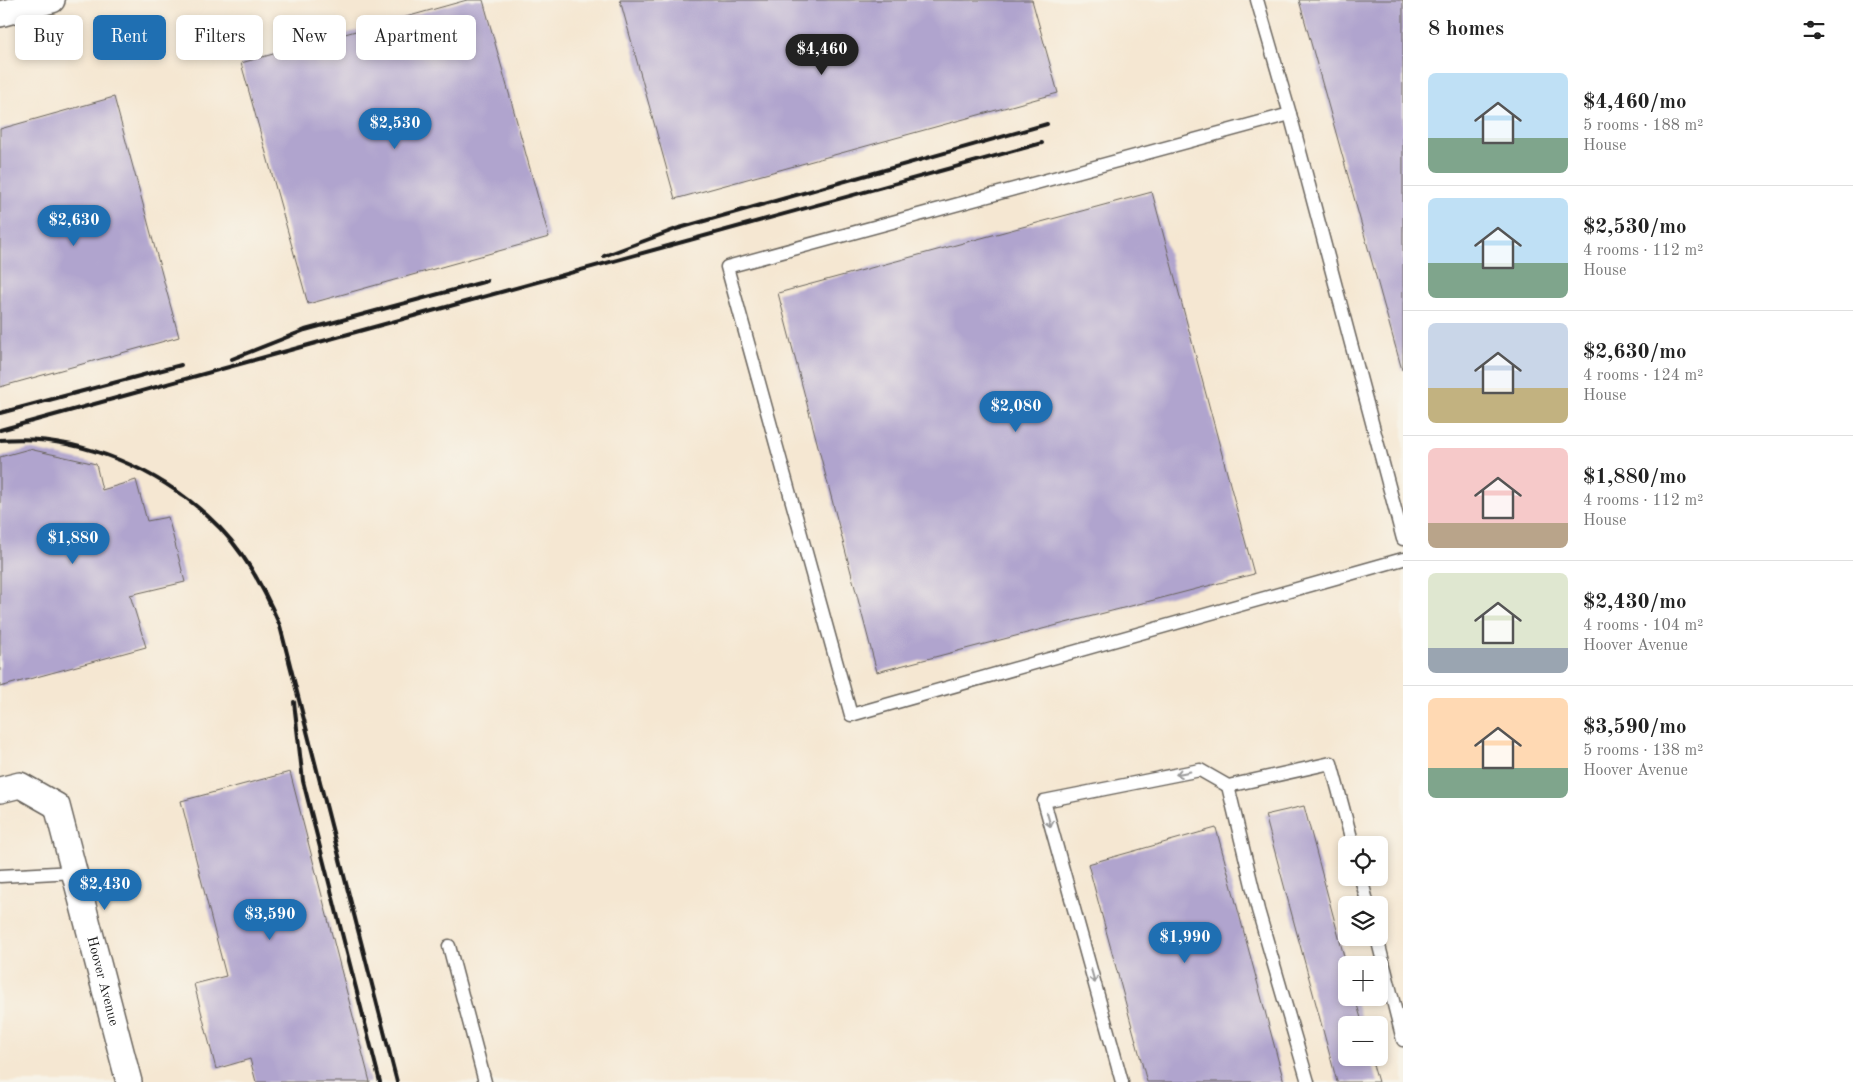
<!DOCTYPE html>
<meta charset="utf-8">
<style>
:root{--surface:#fff;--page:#f6f6f6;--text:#222;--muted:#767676;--line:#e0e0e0;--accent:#1f6fb2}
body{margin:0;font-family:"Old Standard TT",serif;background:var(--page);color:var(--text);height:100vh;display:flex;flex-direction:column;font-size:19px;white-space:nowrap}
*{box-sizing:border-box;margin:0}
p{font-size:16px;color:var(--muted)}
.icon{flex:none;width:28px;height:28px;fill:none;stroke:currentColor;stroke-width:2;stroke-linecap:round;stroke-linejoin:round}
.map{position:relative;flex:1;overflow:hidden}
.details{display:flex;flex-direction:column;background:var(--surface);width:450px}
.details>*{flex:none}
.guide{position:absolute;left:15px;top:15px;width:475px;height:45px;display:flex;gap:10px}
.tools{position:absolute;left:1338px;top:836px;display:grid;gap:10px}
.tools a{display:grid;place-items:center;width:50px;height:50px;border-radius:8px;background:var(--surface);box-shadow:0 2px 8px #0003;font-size:25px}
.price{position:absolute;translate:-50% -42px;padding:0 11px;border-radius:18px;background:var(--accent);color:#fff;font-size:16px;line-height:32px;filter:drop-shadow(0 1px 2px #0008)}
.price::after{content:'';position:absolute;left:50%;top:30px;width:15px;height:11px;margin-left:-8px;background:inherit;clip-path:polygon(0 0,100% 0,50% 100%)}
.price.selected{background:#222;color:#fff}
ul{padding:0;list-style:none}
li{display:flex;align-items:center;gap:15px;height:125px;padding:0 25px}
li+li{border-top:1px solid var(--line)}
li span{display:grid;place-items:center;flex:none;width:140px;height:100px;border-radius:8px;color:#555}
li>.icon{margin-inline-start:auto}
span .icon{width:60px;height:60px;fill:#fffc;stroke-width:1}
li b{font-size:21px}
h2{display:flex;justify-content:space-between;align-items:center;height:60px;padding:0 25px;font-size:21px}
.chip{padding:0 18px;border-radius:8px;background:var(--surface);box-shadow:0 2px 8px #0003;font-size:18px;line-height:45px}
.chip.selected{background:var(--accent);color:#fff}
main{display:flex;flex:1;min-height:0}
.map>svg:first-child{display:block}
</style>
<main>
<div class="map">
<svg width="1403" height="1082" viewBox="0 0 1403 1082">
<rect width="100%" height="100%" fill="#f7f3e8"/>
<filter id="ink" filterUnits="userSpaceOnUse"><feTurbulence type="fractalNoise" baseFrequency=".02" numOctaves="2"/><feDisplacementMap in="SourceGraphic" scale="10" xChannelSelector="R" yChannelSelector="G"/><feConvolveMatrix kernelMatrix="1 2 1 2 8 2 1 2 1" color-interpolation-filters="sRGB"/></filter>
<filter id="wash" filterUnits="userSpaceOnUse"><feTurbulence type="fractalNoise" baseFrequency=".0096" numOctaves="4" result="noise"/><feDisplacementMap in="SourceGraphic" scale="20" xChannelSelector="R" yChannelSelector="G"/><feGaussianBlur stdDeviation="1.12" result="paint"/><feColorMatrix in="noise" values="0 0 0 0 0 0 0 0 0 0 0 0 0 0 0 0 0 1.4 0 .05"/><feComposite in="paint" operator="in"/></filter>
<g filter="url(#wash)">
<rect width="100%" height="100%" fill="#f5e7d2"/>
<g id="blocks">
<g fill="#b0a4ce">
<polygon points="467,0 483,0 549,237 308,304 241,63"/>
<polygon points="620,0 1032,0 1058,93 675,199"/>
<polygon points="1299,0 1403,0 1403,370 1402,370"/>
<polygon points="114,97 179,337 0,387 0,129"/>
<polygon points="1152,192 1254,574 877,672 778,293"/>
<polygon points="29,449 96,464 102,490 136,480 147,521 168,517 185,582 130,595 146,647 0,687 0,457"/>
<polygon points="290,772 370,1082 256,1082 250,1059 216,1069 194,984 226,976 181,801"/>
<polygon points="1304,806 1346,964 1346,998 1355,998 1363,1025 1346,1025 1346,1058 1371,1058 1378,1082 1337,1082 1265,815"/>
<polygon points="1216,828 1284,1082 1147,1082 1088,864"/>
</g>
</g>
</g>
<g filter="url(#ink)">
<use href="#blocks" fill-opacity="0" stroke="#68635c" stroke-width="1"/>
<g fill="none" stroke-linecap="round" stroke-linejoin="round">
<defs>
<g id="lane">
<polyline points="1257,0 1290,114 1403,539"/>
<polyline points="1290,114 727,267 851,715 1403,559"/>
<polyline points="1228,786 1258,910 1308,1082"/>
<polyline points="0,876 74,872"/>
<polyline points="1361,878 1368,905"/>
<polyline points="1377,938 1403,1040"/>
<polyline points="449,946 485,1082"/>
<polyline points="1122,1082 1044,801 1200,770 1228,786 1331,763 1353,845"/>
</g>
<g id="street">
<polyline points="0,14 52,0"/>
<path id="s1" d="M 0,790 L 20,785 L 57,806 L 129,1082"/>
</g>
</defs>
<use href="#lane" stroke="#68635c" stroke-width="15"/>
<use href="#street" stroke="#68635c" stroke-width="28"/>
<use href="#lane" stroke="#fff" stroke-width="12"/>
<use href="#street" stroke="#fff" stroke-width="25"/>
<g stroke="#1c1c1c" stroke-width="4">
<polyline points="604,256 676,229 1047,124"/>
<polyline points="232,359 305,330 487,281"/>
<polyline points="0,413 181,365"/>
<polyline points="0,430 1042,143"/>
<path d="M 0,440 C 80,433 165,471 220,528 C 247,556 265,590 280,626 L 397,1082"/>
<polyline points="294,702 303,781 380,1082"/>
</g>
</g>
<defs><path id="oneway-shaft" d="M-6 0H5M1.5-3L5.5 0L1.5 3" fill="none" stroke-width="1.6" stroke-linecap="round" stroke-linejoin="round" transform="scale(1.25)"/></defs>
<g stroke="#999">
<use href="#oneway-shaft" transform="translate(1183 773) rotate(169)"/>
<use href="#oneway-shaft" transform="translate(1049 820) rotate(74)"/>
<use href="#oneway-shaft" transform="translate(1093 976) rotate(74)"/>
</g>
</g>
<g text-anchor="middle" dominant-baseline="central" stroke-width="4" stroke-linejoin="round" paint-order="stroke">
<g font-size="14" fill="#1c1c1c" stroke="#f7f3e8">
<text stroke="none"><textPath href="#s1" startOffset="244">Hoover Avenue</textPath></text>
</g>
</g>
</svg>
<div class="tools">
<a><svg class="icon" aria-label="locate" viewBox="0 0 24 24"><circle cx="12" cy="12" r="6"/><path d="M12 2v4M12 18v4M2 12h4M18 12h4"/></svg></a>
<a><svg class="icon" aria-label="layers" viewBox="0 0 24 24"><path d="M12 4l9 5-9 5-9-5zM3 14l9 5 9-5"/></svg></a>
<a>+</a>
<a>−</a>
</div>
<b class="price selected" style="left:822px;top:76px">$4,460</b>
<b class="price" style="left:395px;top:150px">$2,530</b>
<b class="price" style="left:74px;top:247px">$2,630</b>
<b class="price" style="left:1016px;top:433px">$2,080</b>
<b class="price" style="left:73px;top:565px">$1,880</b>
<b class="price" style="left:105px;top:911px">$2,430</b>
<b class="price" style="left:270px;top:941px">$3,590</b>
<b class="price" style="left:1185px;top:964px">$1,990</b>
<div class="guide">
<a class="chip">Buy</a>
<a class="chip selected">Rent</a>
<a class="chip">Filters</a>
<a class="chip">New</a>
<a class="chip">Apartment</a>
</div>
</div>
<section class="details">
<h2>8 homes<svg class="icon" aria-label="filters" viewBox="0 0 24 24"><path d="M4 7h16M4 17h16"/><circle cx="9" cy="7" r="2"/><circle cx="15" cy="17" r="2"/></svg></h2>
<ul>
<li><span style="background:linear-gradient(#bfe0f5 65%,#7fa58c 0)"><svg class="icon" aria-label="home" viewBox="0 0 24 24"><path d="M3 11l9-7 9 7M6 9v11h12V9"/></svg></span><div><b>$4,460/mo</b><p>5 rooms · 188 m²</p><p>House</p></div></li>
<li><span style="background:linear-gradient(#bfe0f5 65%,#7fa58c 0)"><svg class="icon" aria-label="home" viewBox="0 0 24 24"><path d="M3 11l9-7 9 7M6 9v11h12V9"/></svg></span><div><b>$2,530/mo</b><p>4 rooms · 112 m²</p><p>House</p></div></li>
<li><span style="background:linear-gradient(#c9d6e8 65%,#c2b280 0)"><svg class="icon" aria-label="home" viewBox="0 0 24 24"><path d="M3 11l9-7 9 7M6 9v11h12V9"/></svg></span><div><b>$2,630/mo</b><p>4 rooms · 124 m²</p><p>House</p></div></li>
<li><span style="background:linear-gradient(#f6c9c9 75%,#b9a48a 0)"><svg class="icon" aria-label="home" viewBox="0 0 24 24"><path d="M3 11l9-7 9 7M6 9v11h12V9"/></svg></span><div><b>$1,880/mo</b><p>4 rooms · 112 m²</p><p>House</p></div></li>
<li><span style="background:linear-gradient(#dfe7d0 75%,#9aa5b1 0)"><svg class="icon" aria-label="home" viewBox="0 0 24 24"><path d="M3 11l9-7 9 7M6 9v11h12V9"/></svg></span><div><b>$2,430/mo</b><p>4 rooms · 104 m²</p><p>Hoover Avenue</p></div></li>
<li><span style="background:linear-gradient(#ffd9b3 70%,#7fa58c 0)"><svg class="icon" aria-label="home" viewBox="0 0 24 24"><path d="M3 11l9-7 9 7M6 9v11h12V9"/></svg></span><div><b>$3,590/mo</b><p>5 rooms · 138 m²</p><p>Hoover Avenue</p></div></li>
</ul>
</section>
</main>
